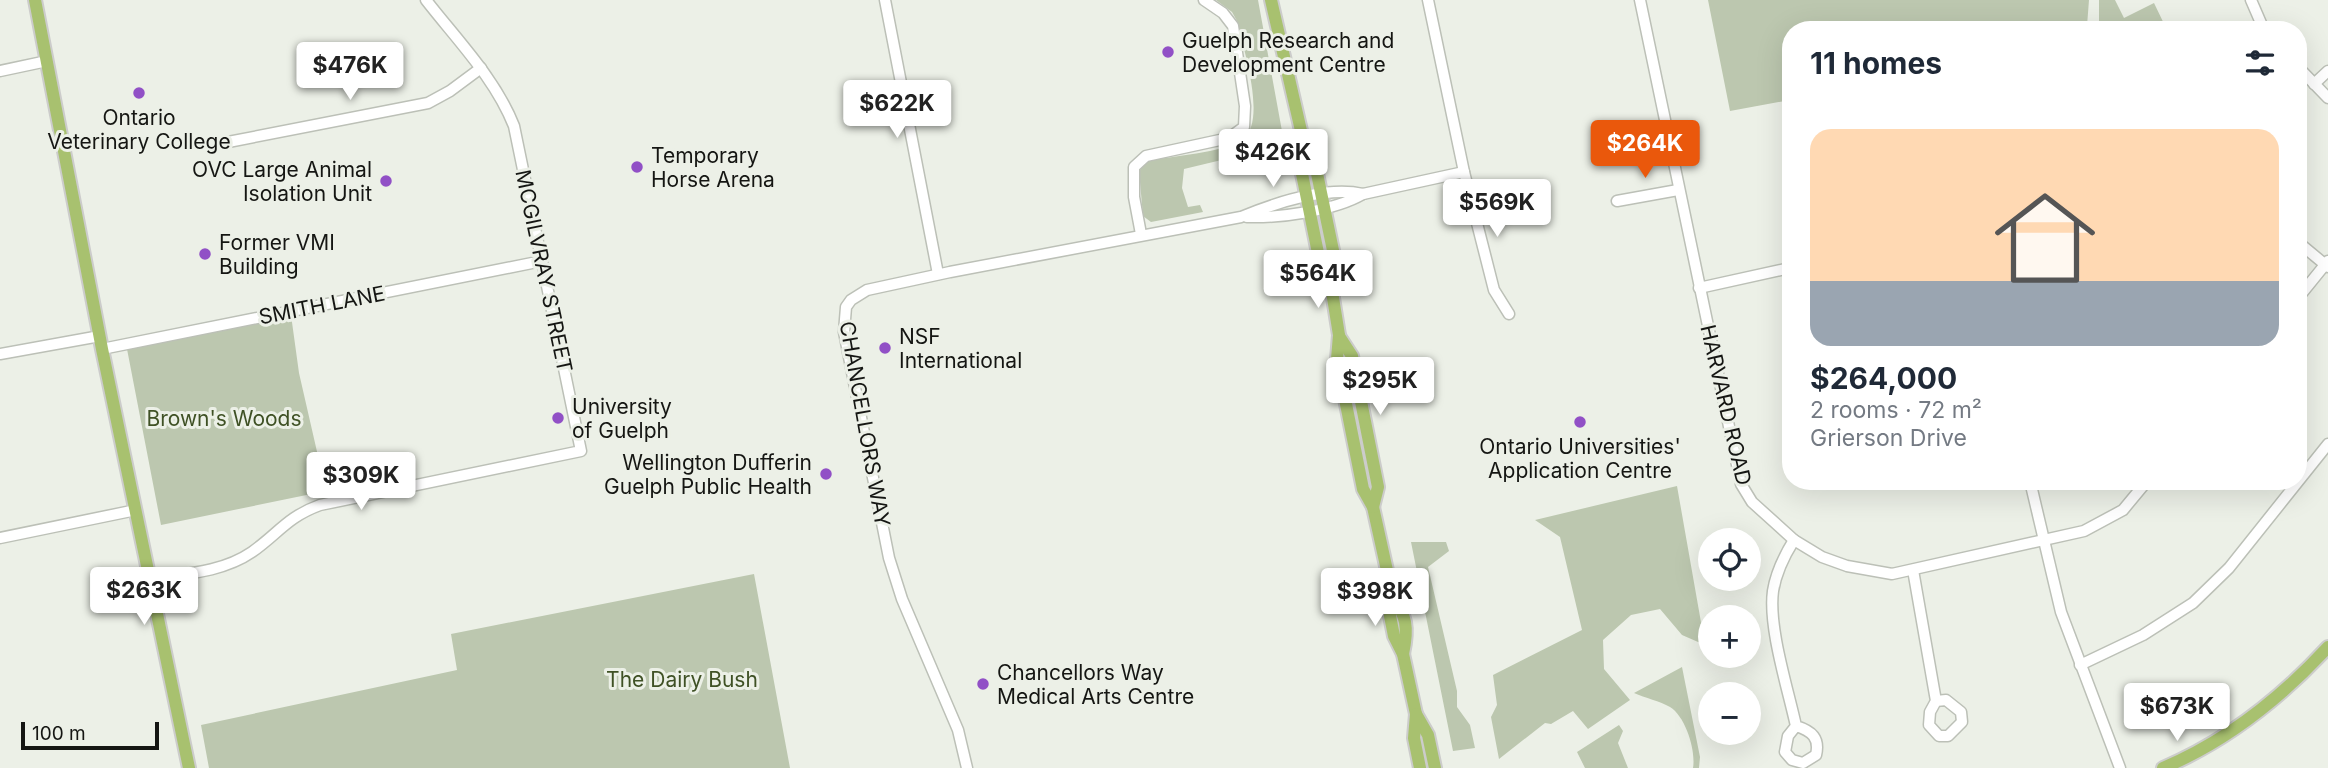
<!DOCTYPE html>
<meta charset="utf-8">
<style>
:root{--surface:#fff;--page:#f2f2f3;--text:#1f2937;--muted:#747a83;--accent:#ea580c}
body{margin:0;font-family:Inter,sans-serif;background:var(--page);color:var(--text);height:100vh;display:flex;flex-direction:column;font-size:26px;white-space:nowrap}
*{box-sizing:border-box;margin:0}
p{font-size:23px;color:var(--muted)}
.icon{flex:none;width:38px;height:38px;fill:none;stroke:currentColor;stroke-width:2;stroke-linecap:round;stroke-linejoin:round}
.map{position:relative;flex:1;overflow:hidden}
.panel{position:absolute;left:1782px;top:21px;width:525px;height:469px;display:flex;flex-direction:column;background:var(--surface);border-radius:28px;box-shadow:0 7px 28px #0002}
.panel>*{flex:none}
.fabs{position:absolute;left:1698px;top:528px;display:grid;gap:14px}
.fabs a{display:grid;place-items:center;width:63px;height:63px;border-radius:50%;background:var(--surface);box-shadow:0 7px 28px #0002;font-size:35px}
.scale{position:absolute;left:21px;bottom:18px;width:138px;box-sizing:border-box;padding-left:7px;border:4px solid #151613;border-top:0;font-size:19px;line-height:24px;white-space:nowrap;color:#151613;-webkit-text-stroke:5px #ecf0e7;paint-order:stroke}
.price{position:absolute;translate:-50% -60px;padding:0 16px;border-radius:7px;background:#fff;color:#222;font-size:23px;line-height:46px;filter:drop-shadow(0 2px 4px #0008)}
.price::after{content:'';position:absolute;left:50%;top:42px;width:21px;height:16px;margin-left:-10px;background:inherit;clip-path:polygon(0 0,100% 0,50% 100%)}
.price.current{background:var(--accent);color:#fff}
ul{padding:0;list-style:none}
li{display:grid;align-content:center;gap:14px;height:371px;padding:0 28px}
li span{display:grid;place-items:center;height:217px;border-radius:21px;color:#555}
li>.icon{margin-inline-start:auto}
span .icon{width:126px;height:126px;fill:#fffc;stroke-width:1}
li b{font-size:30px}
h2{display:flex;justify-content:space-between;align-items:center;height:84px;padding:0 28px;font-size:30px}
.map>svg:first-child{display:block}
</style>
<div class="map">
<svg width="2328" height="768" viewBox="0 0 2328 768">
<rect width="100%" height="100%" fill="#ecf0e7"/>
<g fill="#bcc7af">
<path d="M 1216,0 L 1258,0 L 1286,153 L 1261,158 L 1259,151 L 1184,169 L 1182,188 L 1188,207 L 1200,205 L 1203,212 L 1151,222 L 1143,216 L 1139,171 L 1147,161 C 1171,156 1223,153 1242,140 C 1268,122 1243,48 1237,21 L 1232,12 Z"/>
<polygon points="1708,0 2089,0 2087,26 2068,30 1790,30 1790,100 1730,111"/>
<polygon points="2099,0 2115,0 2124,18 2154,3 2167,30 2099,30"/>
<polygon points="291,315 299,373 326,491 161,525 127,349"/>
<polygon points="1677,486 1705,645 1682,635 1660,609 1631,615 1603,640 1604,669 1630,700 1588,729 1573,711 1551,724 1545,723 1499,759 1491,717 1497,705 1493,675 1582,630 1560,537 1535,520"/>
<polygon points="1411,542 1446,542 1449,551 1428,567 1457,691 1457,707 1470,725 1475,748 1453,751"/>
<polygon points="754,574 790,768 209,768 201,725 457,670 451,634"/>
<path d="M 1682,667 L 1700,757 L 1699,768 L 1693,768 C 1696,751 1686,717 1670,707 C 1660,701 1645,698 1634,693 Z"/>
<polygon points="1619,725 1623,731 1618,743 1628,768 1585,768 1577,752"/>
</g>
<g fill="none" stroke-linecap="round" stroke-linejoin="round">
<defs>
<g id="minor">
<polyline points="885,0 938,274"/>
<polyline points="1428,0 1464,172 1494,290 1509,314"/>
<polyline points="1640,0 1741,484 1752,502 1794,540 1822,557 1847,566 1892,574 2084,531 2123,510 2147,481"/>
<polyline points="2251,0 2264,30"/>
<polyline points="2298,67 2328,98"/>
<polyline points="0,71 47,61"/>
<polyline points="2314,84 2328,71"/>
<polyline points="223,143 428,103 450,91 481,68"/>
<polyline points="1617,201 1678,190"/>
<path d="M 1247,217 C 1280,218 1334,211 1363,194 L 1464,172"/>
<polyline points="1141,234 1134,197 1134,167 1146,156 1229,138 1244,127 1245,106 1233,26 1223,13 1204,0"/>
<polyline points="2298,242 2328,267"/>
<polyline points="1699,288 1790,268"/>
<polyline points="2298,298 2328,261"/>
<polyline points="102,349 542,261"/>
<polyline points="0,354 100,336"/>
<polyline points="2030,481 2061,612 2120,768"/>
<polyline points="0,538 136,510"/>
<path d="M 1794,540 C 1784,556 1776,572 1773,591 C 1768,627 1788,689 1796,726 L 1788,736 L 1785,752 L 1792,760 L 1803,763 L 1816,755 C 1820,738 1812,731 1796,726"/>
<polyline points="1913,570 1936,701 1930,712 1929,725 1939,736 1948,736 1962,722 1961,712 1946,700 1936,701"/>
<path d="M 151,579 C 185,574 223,572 252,552 C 278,534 287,517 320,505 L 581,451 L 514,126 C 495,78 457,40 426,0"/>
<polyline points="2080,665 2143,635 2193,603 2229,568 2328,444"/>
<path d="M 967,768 L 958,730 L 902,599 L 889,558 L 844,332 L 846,307 L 851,300 L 867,290 L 950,272 L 1241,217 C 1275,203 1327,186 1363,194"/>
</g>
<g id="major">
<polyline points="35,0 102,349 189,768"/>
<polyline points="1271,0 1302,135 1314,159 1335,260 1330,279 1339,335 1337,359 1363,489 1373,507 1392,593 1390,616 1394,636 1403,654 1416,714 1428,735 1435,768"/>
<polyline points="1302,135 1300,164 1320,263 1330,279"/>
<polyline points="1339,336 1352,356 1378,487 1373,507"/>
<path d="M 1392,593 C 1406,617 1409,626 1403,654"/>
<polyline points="1416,714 1414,738 1420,768"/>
<path d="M 2163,768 C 2227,741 2281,698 2328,647"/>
</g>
</defs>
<use href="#minor" stroke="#bcc0b7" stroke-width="13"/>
<use href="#major" stroke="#cccccb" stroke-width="16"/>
<use href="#minor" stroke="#fff" stroke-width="10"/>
<use href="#major" stroke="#a8c16f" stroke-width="12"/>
</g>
<g fill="#9150c6" stroke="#ecf0e7" stroke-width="2.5">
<circle cx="1168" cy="52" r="7"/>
<circle cx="139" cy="93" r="7"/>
<circle cx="637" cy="167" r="7"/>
<circle cx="386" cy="181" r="7"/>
<circle cx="205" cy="254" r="7"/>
<circle cx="885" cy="348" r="7"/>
<circle cx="558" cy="418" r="7"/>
<circle cx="1580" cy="422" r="7"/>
<circle cx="826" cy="474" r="7"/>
<circle cx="983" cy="684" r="7"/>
</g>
<g text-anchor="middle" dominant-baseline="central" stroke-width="6" stroke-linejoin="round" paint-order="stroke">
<g font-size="21" fill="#151613" stroke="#ecf0e7" text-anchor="start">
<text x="1182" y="40">Guelph Research and<tspan x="1182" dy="24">Development Centre</tspan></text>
<text x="139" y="117" text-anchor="middle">Ontario<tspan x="139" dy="24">Veterinary College</tspan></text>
<text x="651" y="155">Temporary<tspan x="651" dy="24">Horse Arena</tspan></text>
<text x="372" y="169" text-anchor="end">OVC Large Animal<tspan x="372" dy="24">Isolation Unit</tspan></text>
<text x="219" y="242">Former VMI<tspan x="219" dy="24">Building</tspan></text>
<text x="899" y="336">NSF<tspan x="899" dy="24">International</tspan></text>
<text x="572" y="406">University<tspan x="572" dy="24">of Guelph</tspan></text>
<text x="1580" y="446" text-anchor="middle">Ontario Universities'<tspan x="1580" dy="24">Application Centre</tspan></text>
<text x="812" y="462" text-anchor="end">Wellington Dufferin<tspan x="812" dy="24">Guelph Public Health</tspan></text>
<text x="997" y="672">Chancellors Way<tspan x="997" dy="24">Medical Arts Centre</tspan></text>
</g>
<g font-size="21" fill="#151613" stroke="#ecf0e7">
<text transform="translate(544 271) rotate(78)">MCGILVRAY STREET</text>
<text transform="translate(322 305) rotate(-11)">SMITH LANE</text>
<text transform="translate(1726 405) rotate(77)">HARVARD ROAD</text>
<text transform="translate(865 424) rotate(80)">CHANCELLORS WAY</text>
</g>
<g font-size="21" fill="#3f5125" stroke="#ecf0e7">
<text x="224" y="418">Brown's Woods</text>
<text x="682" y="679">The Dairy Bush</text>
</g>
</g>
</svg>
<div class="fabs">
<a><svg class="icon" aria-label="locate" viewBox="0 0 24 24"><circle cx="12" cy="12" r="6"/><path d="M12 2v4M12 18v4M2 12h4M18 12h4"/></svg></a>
<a>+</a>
<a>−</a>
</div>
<div class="scale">100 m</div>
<b class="price" style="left:350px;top:102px">$476K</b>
<b class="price" style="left:897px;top:140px">$622K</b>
<b class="price current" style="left:1645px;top:180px">$264K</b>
<b class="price" style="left:1273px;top:189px">$426K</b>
<b class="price" style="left:1497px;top:239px">$569K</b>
<b class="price" style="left:1318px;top:310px">$564K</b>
<b class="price" style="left:1380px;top:417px">$295K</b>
<b class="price" style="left:361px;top:512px">$309K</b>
<b class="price" style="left:144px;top:627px">$263K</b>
<b class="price" style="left:1375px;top:628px">$398K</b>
<b class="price" style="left:2177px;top:743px">$673K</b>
<section class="panel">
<h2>11 homes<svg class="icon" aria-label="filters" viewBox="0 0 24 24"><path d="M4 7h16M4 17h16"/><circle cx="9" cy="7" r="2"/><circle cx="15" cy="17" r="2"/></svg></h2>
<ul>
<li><span style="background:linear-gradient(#ffd9b3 70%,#9aa5b1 0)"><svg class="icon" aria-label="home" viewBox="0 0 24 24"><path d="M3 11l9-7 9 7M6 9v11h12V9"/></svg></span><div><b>$264,000</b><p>2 rooms · 72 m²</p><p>Grierson Drive</p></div></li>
</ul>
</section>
</div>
